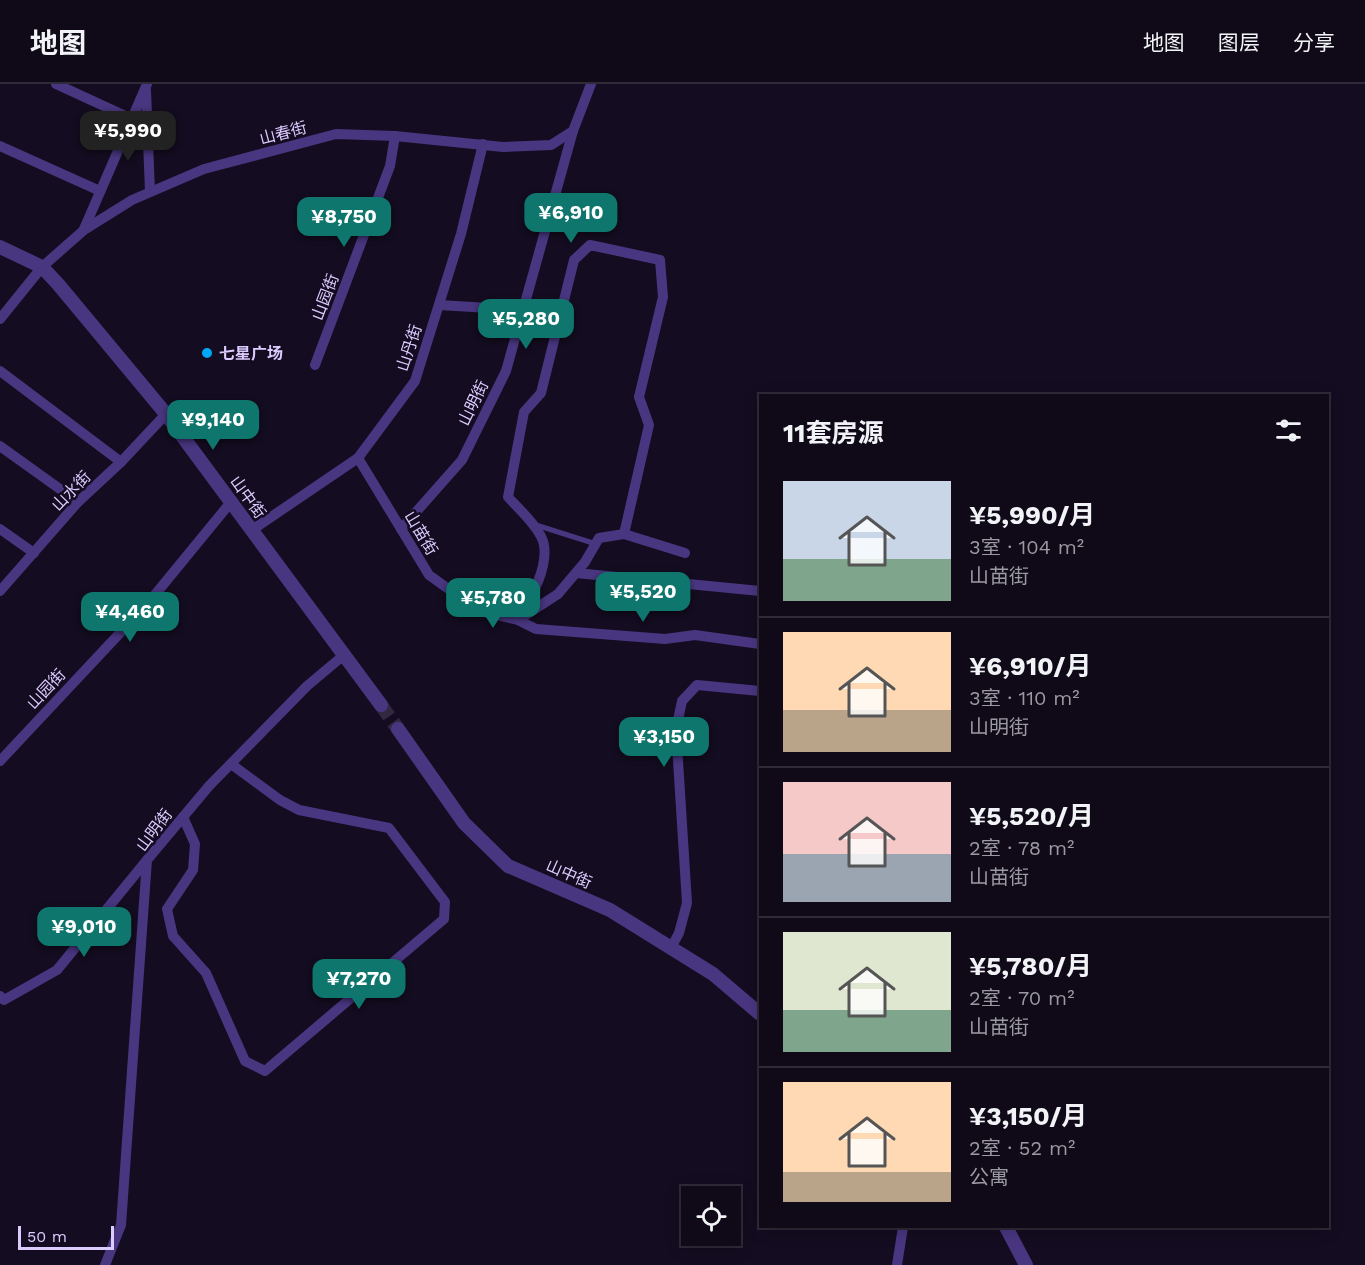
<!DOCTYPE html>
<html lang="zh">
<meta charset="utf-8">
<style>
:root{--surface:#0f0918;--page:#1d1725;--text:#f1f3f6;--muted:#9b9aa2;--line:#2f2a37;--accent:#0f766e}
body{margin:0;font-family:"Work Sans","Noto Sans SC",sans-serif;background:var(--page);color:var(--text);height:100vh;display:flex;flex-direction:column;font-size:22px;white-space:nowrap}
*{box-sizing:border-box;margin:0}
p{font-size:20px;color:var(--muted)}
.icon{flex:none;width:33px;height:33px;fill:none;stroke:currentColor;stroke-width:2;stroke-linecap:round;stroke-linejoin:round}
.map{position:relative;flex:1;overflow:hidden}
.sheet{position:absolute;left:759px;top:310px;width:570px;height:834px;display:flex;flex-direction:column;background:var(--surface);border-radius:0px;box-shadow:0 3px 15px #0003,0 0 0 2px var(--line)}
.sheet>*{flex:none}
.controls{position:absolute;left:681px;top:1102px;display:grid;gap:12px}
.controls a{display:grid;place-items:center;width:60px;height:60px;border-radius:0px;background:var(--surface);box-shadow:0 3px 15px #0003,0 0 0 2px var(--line);font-size:30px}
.scale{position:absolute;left:18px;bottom:15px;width:96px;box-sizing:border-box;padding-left:6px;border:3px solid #dccbff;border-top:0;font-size:16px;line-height:21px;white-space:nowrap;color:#dccbff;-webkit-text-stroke:4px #140c20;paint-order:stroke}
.price{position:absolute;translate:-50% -51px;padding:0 14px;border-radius:12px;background:var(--accent);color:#fff;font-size:20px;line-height:39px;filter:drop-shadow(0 2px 3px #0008)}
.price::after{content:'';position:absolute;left:50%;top:36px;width:18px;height:14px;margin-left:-9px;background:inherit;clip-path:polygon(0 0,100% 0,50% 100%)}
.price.on{background:#222;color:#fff}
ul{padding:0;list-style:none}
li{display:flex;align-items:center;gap:18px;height:150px;padding:0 24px}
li+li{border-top:2px solid var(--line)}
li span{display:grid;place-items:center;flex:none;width:168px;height:120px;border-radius:0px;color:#555}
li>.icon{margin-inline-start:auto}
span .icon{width:72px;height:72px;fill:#fffc;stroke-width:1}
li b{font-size:26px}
h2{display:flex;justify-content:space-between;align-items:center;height:72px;padding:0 24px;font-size:26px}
header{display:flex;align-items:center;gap:36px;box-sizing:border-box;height:84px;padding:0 30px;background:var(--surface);border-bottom:2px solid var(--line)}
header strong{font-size:28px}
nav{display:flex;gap:33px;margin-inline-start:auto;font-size:21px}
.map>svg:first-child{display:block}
</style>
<header>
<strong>地图</strong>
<nav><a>地图</a><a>图层</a><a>分享</a></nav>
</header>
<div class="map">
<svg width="1365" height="1181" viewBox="0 0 1365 1181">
<rect width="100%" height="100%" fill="#140c20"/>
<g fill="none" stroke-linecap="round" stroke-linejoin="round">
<polyline stroke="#322941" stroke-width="14" stroke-dasharray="14 7" stroke-linecap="butt" points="381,621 398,645"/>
<polyline stroke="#493680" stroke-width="5" points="536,441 596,460"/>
<g stroke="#493680" stroke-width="10">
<polyline points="56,0 132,35"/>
<polyline points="146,6 150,108"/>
<polyline points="0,62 100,107"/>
<polyline points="84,145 147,0"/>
<polyline points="439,221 523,226"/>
<polyline points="0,235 42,183 84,146 132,116 204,85 336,50 395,52 503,63 551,61 573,47 591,0"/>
<polyline points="315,281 390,82 395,52"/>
<polyline points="0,287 121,378"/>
<polyline points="0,362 78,418"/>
<polyline points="358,374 429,491 479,527 518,536 558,510 585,478 599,454 624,450 685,469"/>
<polyline points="0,445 34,469"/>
<polyline points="401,445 462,376 506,287 573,47"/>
<polyline points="252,446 358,374 415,297 461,150 483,60"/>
<path d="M 624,450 L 649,341 L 639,313 L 663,213 L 660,176 L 590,161 L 574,176 L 541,309 L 524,328 L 508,413 C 518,424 542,446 544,461 C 548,486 530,515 518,536 L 536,545 L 665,555 L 695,551 L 760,560"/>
<polyline points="576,489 760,507"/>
<polyline points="0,507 78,418 121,378 166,330"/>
<polyline points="0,677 149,518 231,418"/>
<polyline points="183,733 195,760 193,786 167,825 173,852 206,889 245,977 265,987 444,835 445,818 389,744 299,726 280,716 231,680"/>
<polyline points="671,864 679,849 687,819 676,645 682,617 697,601 760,607"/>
<polyline points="0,912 4,916 57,886 147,776"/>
<polyline points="105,1181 121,1141 147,776 209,702 307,602 344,571"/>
<polyline points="897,1181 903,1143"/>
</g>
<g stroke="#493680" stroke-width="14">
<polyline points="0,163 42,183 58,200 166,330 381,621"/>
<polyline points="398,645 464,739 508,782 610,826 713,890 760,930"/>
<polyline points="1006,1143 1026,1181"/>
</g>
</g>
<circle fill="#00a9f6" stroke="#140c20" stroke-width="2" cx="207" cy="269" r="6"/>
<g text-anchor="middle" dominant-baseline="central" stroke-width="5" stroke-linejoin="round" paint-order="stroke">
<g font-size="16" fill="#dccbff" stroke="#140c20">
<text transform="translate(283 49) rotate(-15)">山春街</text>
<text transform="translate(325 213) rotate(-69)">山园街</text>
<text transform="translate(409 264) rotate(-72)">山丹街</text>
<text transform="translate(473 319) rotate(-64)">山明街</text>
<text transform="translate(71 407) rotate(-46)">山水街</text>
<text transform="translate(248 413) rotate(54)">山中街</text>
<text transform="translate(421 449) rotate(59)">山苗街</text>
<text transform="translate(46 605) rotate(-47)">山园街</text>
<text transform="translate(154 746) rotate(-53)">山明街</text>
<text transform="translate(569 790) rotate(24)">山中街</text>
</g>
<g font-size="16" font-weight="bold" fill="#dccbff" stroke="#140c20" text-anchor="start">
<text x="219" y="269">七星广场</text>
</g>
</g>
</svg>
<div class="controls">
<a><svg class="icon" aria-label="locate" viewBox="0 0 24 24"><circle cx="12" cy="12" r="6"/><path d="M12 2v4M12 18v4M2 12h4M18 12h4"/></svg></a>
</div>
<div class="scale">50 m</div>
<b class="price on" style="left:128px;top:78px">¥5,990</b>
<b class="price" style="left:571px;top:160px">¥6,910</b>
<b class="price" style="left:344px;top:164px">¥8,750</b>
<b class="price" style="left:526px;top:266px">¥5,280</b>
<b class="price" style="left:213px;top:367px">¥9,140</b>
<b class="price" style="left:643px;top:539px">¥5,520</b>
<b class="price" style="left:493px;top:545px">¥5,780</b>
<b class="price" style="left:130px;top:559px">¥4,460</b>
<b class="price" style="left:664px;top:684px">¥3,150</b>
<b class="price" style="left:84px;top:874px">¥9,010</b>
<b class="price" style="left:359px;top:926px">¥7,270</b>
<section class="sheet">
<h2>11套房源<svg class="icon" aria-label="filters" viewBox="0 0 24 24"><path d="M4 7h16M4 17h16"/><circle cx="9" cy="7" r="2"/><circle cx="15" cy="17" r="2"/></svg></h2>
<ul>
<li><span style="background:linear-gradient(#c9d6e8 65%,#7fa58c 0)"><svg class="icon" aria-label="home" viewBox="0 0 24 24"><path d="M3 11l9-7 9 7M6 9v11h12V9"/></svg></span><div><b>¥5,990/月</b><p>3室 · 104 m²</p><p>山苗街</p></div></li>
<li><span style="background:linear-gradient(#ffd9b3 65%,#b9a48a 0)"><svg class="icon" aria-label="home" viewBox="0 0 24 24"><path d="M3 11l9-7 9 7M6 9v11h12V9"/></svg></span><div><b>¥6,910/月</b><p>3室 · 110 m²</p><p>山明街</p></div></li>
<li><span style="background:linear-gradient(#f6c9c9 60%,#9aa5b1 0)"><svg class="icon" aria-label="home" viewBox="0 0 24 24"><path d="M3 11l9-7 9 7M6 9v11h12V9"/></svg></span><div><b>¥5,520/月</b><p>2室 · 78 m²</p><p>山苗街</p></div></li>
<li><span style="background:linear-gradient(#dfe7d0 65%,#7fa58c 0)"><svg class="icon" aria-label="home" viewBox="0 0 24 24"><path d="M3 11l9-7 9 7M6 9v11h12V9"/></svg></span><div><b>¥5,780/月</b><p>2室 · 70 m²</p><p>山苗街</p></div></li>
<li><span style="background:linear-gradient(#ffd9b3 75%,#b9a48a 0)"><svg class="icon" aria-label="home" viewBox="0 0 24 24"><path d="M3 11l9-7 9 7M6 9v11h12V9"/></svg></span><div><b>¥3,150/月</b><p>2室 · 52 m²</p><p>公寓</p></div></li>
</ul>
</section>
</div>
